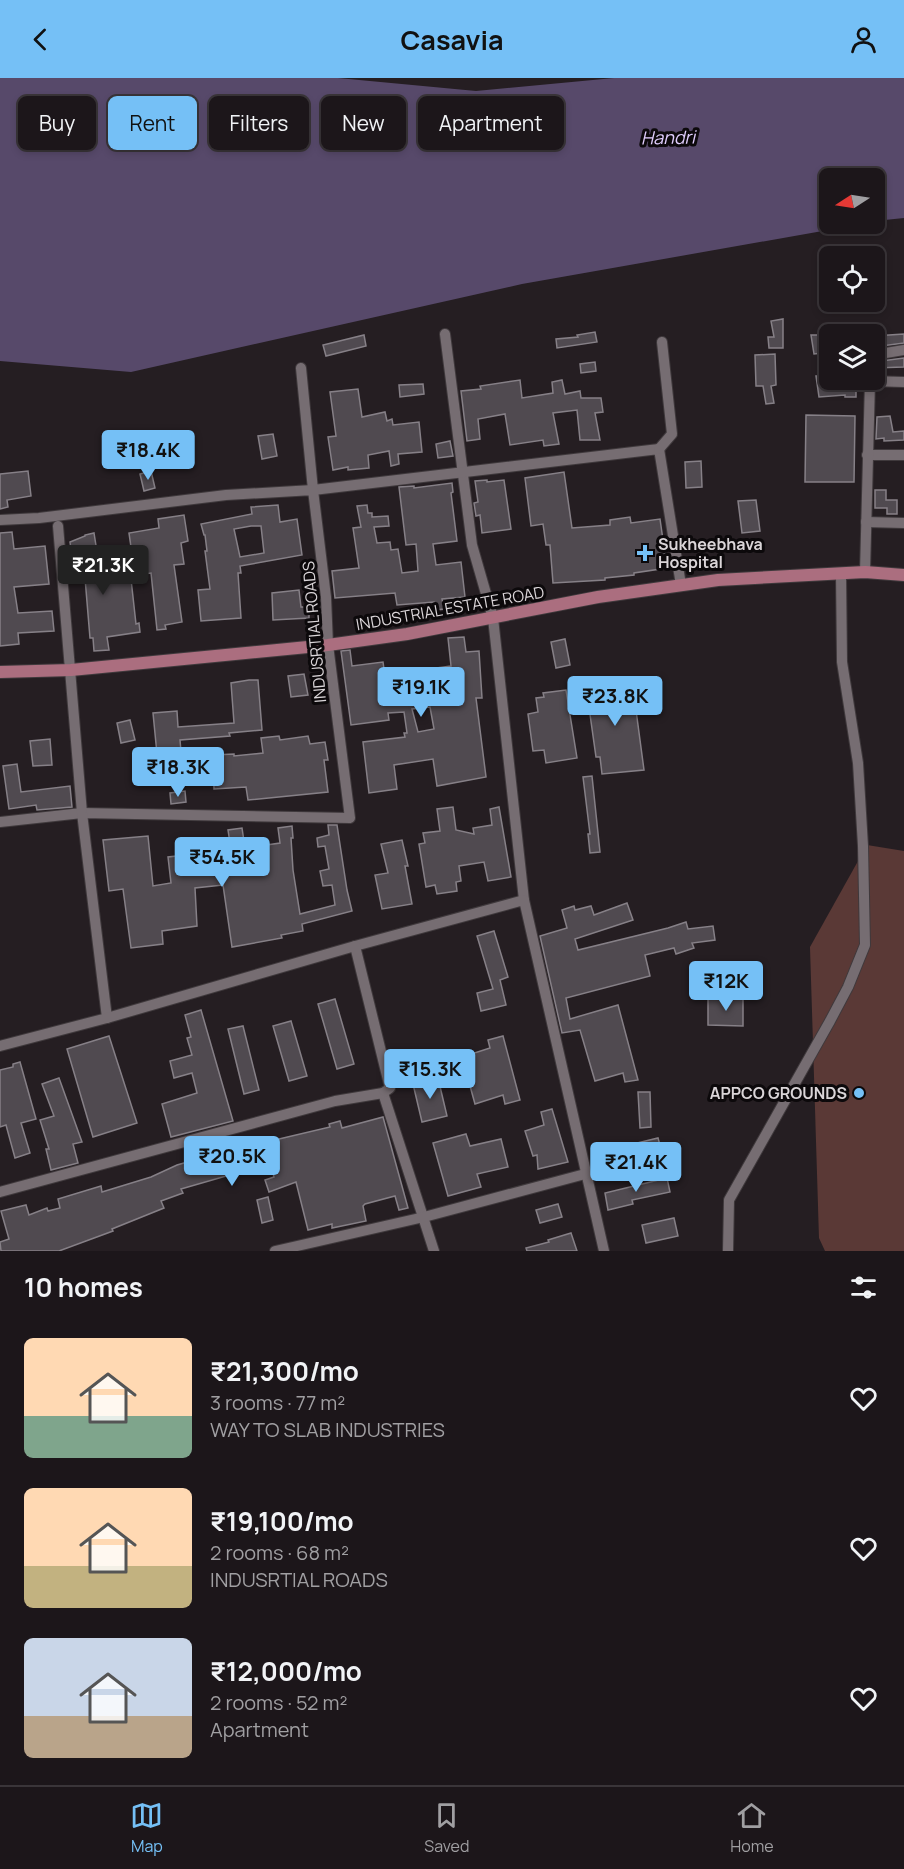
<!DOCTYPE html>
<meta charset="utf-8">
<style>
:root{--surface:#1c161a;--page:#292327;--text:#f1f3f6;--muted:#a09fa2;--line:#3a3539;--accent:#75c0f6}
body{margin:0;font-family:Manrope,sans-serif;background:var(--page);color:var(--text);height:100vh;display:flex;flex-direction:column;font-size:22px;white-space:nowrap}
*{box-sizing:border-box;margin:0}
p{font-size:20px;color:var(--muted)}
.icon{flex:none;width:33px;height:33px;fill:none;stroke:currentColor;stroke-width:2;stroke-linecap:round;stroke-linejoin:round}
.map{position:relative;height:1173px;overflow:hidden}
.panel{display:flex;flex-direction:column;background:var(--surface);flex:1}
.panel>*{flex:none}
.hud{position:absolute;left:18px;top:18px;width:600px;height:54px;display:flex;gap:12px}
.needle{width:39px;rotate:258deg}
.controls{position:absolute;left:819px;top:90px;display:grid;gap:12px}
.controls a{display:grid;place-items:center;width:66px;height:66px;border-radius:9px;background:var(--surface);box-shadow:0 3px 9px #0003,0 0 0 2px var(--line);font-size:30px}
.price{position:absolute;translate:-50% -51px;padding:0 14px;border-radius:6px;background:var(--accent);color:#111;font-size:20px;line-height:39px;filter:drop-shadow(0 2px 3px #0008)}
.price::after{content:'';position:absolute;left:50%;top:36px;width:18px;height:14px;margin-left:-9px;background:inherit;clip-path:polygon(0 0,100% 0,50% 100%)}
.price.current{background:#222;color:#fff}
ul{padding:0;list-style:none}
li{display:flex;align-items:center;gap:18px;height:150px;padding:0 24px}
li span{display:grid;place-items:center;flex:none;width:168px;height:120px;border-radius:9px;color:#555}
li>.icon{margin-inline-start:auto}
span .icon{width:72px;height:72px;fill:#fffc;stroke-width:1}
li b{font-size:26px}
h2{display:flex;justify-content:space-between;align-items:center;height:72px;padding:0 24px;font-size:26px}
.tag{padding:0 21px;border-radius:9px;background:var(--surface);box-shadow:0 3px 9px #0003,0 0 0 2px var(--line);font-size:21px;line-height:54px}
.tag.current{background:var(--accent);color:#111}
header{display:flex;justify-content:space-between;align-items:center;height:78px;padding:0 24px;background:var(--accent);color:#111;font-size:27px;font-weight:700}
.tab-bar{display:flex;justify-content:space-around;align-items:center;height:84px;border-top:2px solid var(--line);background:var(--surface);font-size:16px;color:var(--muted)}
.tab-bar a{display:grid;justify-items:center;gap:3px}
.tab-bar .current{color:var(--accent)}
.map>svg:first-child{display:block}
</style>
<header><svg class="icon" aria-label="back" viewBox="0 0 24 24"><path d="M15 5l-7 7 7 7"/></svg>Casavia<svg class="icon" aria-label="person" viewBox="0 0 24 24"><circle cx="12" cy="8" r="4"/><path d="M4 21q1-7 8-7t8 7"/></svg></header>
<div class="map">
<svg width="904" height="1173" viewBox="0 0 904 1173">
<rect width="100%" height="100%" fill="#251e22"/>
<polygon fill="#5a3936" points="867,767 904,773 904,1173 825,1173 819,1160 810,869"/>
<polygon fill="#57496a" points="0,0 338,0 476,13 614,0 904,0 904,140 875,143 874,100 830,100 830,146 862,146 522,206 131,294 0,283"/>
<g fill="#504a50" stroke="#868087" stroke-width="1.5" fill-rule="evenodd">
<polygon points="783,241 783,270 769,270 768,259 774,259 771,243"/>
<polygon points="595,254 597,264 557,270 556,261 578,259 577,257"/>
<polygon points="904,256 904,265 874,269 874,258"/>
<polygon points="364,257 366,268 326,278 323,267"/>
<polygon points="811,257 821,257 822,275 814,276"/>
<polygon points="775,276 776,307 771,308 774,325 766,326 763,308 756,308 755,277"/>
<polygon points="904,280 904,289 874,290 874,284"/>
<polygon points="595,284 596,293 581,295 580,286"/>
<polygon points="830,286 830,302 856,302 856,319 845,319 845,317 819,319 816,298 819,298 819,287"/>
<polygon points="520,302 522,320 553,315 552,304 562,302 565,316 580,313 581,320 601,320 603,334 595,335 600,362 580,362 577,332 553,335 559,366 544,368 543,362 510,367 505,336 478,341 480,361 467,363 461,313 481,311 480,308"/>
<polygon points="423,306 424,316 400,319 399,307"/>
<polygon points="358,311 362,339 385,334 387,343 392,341 393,347 419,344 422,374 398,376 399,386 391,388 389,373 368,377 369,390 348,392 348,389 333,392 328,359 336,358 330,314"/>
<polygon points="806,337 855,338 854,404 805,404"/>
<polygon points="890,338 893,354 904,353 904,362 884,363 884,360 876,361 877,339"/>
<polygon points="273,356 277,378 262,381 258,358"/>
<polygon points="450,363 453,378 438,380 436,366"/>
<polygon points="701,383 702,409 686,410 685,384"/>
<polygon points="28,393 31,418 7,422 8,429 0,431 0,396"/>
<polygon points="151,393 155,410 144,413 140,396"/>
<polygon points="564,394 572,450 610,447 610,442 630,439 631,445 660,441 667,490 634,495 634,497 605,500 605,502 553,505 550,467 546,467 543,446 531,448 525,400"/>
<polygon points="487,402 487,404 504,402 511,451 482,455 480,437 476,438 474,425 478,424 475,403"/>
<polygon points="452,405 453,414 451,415 457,463 433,466 436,487 461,484 465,519 442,521 444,531 436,532 434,524 397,527 395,515 335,520 332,493 359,490 353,450 361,449 357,428 367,427 368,435 372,435 372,439 388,438 389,448 374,449 377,465 390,464 391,472 398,471 402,495 418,493 416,466 406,467 399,409 414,408 414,410"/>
<polygon points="875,412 886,412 886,422 897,422 897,436 887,436 887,430 875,430"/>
<polygon points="756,422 760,453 742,455 738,423"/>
<path d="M 278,427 L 280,444 L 297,441 L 302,477 L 240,488 L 241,495 L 238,495 L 241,540 L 201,543 L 198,512 L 210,511 L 205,473 L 207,473 L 205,457 L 204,457 L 201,446 L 252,436 L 251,429 ZM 251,448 L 261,448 L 264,475 L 240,479 L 234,451 Z"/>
<polygon points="184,437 188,463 181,465 184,486 174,487 182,544 165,547 166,551 157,552 151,495 135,497 129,455 159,450 158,441"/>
<polygon points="12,454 14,471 45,468 49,506 14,509 18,535 52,533 54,553 18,555 19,566 0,568 0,455"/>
<polygon points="94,455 102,505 131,501 136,546 139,545 140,554 107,559 109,572 94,573 93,560 90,560 85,500 75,502 70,464 85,458 85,457"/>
<polygon points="299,512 301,529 309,529 309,540 273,542 272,515"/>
<path d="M 464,559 L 466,574 L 479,573 L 482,620 L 476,620 L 486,699 L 437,708 L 433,681 L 394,687 L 397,711 L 369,715 L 363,664 L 405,659 L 404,655 L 407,655 L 404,634 L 388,635 L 389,642 L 351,647 L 341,573 L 350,572 L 352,588 L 383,584 L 386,605 L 409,602 L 409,596 L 437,592 L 437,590 L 451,588 L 448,560 ZM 430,629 L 434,651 L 418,654 L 412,631 Z"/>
<polygon points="565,561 570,587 556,590 551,564"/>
<polygon points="304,596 308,617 291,619 288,598"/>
<polygon points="249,602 258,602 262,652 229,655 230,658 180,662 181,674 157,676 153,635 177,633 178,649 234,645 231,605"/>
<polygon points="632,602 644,692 602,696 600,679 596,679 586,608"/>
<polygon points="566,612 577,680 546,685 544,672 533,673 528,636 538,634 536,620 544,619 543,615"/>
<polygon points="130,642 135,662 121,665 117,645"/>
<polygon points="279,658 280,662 308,658 310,666 325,664 328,682 324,682 328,714 248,722 246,709 214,711 213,677 234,676 234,678 263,675 261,660"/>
<polygon points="50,661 52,687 33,688 30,663"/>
<polygon points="17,686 21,714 70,708 72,729 37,732 36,727 9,731 3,688"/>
<polygon points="592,698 600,774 590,775 588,756 590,756 583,699"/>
<polygon points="185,713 186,724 171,726 170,715"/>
<polygon points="453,729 456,752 474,756 473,750 492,747 490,731 499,729 511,799 488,803 484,784 459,788 461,803 456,804 457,813 437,816 435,807 426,809 419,766 425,765 423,755 440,753 437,731"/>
<polygon points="328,747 337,747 347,812 352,833 302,846 303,853 281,857 282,860 232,869 223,807 195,810 197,848 162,853 163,866 131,870 123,811 109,813 103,762 148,758 153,808 171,805 168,779 231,772 228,752 242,750 245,770 280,765 278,750 292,748 293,760 291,760 293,792 300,836 335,827 332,807 323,808 320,793 329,791 325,768 318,769 317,760 329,757"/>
<polygon points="402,762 408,788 405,788 412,826 382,831 375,797 388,795 381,766"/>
<polygon points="627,825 633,842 575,861 578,872 668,850 686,844 688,851 713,848 715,862 692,865 694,870 676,876 674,870 645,877 650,898 566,920 570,941 618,927 638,1002 625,1004 623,995 595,1003 580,952 562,955 540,858 567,850 562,832 574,828 575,832 591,828 594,837"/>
<polygon points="494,853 508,899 500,902 506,927 481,933 477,915 493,911 477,858"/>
<polygon points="708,920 743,921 743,948 708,947"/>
<polygon points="335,921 354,986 337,991 318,926"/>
<polygon points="201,932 233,1043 171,1059 162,1026 197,1015 192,995 174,1000 170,983 192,977 187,960 191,959 185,937"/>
<polygon points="291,943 307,998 289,1003 273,948"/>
<polygon points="243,948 259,1012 244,1016 228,951"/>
<polygon points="109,958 137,1045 93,1059 67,971"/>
<polygon points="503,958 520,1022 505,1026 503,1017 475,1026 462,979 490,970 488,962"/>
<polygon points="20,984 36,1041 21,1045 30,1075 15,1080 6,1047 0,1049 0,992 13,989 13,986"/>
<polygon points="59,1000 82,1064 73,1066 78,1085 51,1092 46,1071 49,1071 40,1042 54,1038 42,1006"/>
<polygon points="438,1000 447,1038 422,1044 413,1006"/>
<polygon points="638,1014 650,1014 651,1049 640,1050"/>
<polygon points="552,1031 568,1084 538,1091 537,1077 533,1078 525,1053 544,1047 541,1034"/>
<polygon points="383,1039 408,1130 399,1132 395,1118 365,1126 363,1128 366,1143 332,1150 332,1146 308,1152 296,1104 269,1114 265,1102 274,1099 269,1078 252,1082 254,1090 181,1111 183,1115 161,1123 164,1130 112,1151 113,1153 59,1173 1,1173 0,1164 9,1161 1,1133 26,1127 29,1137 47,1130 48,1133 60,1130 58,1121 101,1108 102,1114 151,1099 177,1087 250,1066 279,1061 330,1049 329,1046 340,1043 342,1050"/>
<polygon points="466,1056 470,1068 501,1061 508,1089 477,1096 481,1109 448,1118 433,1065"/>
<polygon points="658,1060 663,1078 596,1095 592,1076"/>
<polygon points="667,1100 670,1114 632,1122 633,1126 608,1132 605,1115"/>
<polygon points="268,1119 273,1142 262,1145 257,1122"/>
<polygon points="558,1126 562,1139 540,1145 536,1132"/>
<polygon points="674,1140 678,1158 646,1165 642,1147"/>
<polygon points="571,1155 577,1173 527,1173 526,1170 549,1164 548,1162"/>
</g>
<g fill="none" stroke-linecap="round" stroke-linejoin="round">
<defs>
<g id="minor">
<polyline points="445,256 472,467 493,540 524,822"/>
<polyline points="874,277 904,272"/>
<polyline points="301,290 313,412 659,371 681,507"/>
<polyline points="659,371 672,356 662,264"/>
<polyline points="867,377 904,377"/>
<polyline points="0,442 39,440 226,417 313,412 326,519 328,567 350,740 82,735 0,744"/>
<polyline points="866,444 904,445"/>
<polyline points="865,494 870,303 904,304"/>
<polyline points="355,868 524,822 604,1173"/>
<polyline points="0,968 107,940 82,735 58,448"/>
<polyline points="383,1015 434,1173"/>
<polyline points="0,1114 335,1023 383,1015 390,1010 355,868 107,940"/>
<polyline points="275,1173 424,1139 585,1096"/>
<polyline points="728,1173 729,1122 830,943 848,909 865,867 863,768 858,685 842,584 841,496"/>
</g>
<polyline id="major" points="0,594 71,592 328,567 407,556 598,519 718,502 865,494 904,497"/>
</defs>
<use href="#minor" stroke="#3f393c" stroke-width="12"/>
<use href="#major" stroke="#3f393c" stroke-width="14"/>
<use href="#minor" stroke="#766d72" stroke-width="10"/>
<use href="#major" stroke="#ab6e7f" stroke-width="12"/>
</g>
<g fill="#75c0f6" stroke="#0c090b" stroke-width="2">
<path d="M642 466h6v6h6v6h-6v6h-6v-6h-6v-6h6z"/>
<circle cx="859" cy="1015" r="6"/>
</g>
<g text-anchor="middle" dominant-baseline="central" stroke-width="6" stroke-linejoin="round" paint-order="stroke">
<g font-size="16" font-weight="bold" fill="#dad5d8" stroke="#0c090b" text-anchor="start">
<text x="658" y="466">Sukheebhava<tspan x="658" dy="18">Hospital</tspan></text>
<text x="847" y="1015" text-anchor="end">APPCO GROUNDS</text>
</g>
<g font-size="16" fill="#dad5d8" stroke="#0c090b">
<text transform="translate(450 530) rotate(-10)">INDUSTRIAL ESTATE ROAD</text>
<text transform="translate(314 554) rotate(-95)">INDUSRTIAL ROADS</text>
</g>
<g font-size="18" font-style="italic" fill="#e1cefe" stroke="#0c090b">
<text transform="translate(668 59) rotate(-1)">Handri</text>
</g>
</g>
</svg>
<div class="controls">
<a><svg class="needle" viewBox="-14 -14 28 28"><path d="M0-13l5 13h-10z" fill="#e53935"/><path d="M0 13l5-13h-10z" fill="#a09fa2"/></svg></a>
<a><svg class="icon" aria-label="locate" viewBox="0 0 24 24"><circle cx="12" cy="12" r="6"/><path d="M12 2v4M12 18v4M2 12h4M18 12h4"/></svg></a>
<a><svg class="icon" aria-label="layers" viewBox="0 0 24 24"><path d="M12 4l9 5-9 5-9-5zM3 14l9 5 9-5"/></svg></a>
</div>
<b class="price" style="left:148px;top:403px">₹18.4K</b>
<b class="price current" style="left:103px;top:518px">₹21.3K</b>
<b class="price" style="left:421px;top:640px">₹19.1K</b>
<b class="price" style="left:615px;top:649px">₹23.8K</b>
<b class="price" style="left:178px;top:720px">₹18.3K</b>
<b class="price" style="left:222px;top:810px">₹54.5K</b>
<b class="price" style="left:726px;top:934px">₹12K</b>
<b class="price" style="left:430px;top:1022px">₹15.3K</b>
<b class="price" style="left:232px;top:1109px">₹20.5K</b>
<b class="price" style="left:636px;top:1115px">₹21.4K</b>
<div class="hud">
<a class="tag">Buy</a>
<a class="tag current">Rent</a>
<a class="tag">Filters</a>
<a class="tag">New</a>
<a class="tag">Apartment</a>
</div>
</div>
<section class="panel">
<h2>10 homes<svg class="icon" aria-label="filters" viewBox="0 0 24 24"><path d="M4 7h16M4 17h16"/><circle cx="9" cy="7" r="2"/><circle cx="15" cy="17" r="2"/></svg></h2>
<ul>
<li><span style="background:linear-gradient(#ffd9b3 65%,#7fa58c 0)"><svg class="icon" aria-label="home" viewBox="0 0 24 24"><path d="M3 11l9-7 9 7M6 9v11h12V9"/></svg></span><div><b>₹21,300/mo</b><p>3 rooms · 77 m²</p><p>WAY TO SLAB INDUSTRIES</p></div><svg class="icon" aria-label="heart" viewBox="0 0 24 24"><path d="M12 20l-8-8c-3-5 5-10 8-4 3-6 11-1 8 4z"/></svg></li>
<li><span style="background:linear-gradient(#ffd9b3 65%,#c2b280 0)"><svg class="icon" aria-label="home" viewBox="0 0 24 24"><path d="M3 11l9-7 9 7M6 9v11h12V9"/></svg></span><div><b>₹19,100/mo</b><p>2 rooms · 68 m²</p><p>INDUSRTIAL ROADS</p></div><svg class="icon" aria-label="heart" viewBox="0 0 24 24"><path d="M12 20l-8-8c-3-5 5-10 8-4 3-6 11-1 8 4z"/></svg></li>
<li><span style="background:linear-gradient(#c9d6e8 65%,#b9a48a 0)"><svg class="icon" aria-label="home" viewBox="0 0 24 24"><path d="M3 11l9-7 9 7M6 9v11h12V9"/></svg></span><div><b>₹12,000/mo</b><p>2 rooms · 52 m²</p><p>Apartment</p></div><svg class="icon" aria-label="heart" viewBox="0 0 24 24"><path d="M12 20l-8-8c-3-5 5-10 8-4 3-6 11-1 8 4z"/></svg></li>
</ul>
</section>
<nav class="tab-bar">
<a class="current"><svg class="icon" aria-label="map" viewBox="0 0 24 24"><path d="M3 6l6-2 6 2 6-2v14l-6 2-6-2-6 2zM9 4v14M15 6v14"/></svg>Map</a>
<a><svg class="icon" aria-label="saved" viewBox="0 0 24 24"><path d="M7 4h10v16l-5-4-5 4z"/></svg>Saved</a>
<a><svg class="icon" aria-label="home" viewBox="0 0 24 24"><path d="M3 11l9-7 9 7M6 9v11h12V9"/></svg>Home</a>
</nav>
